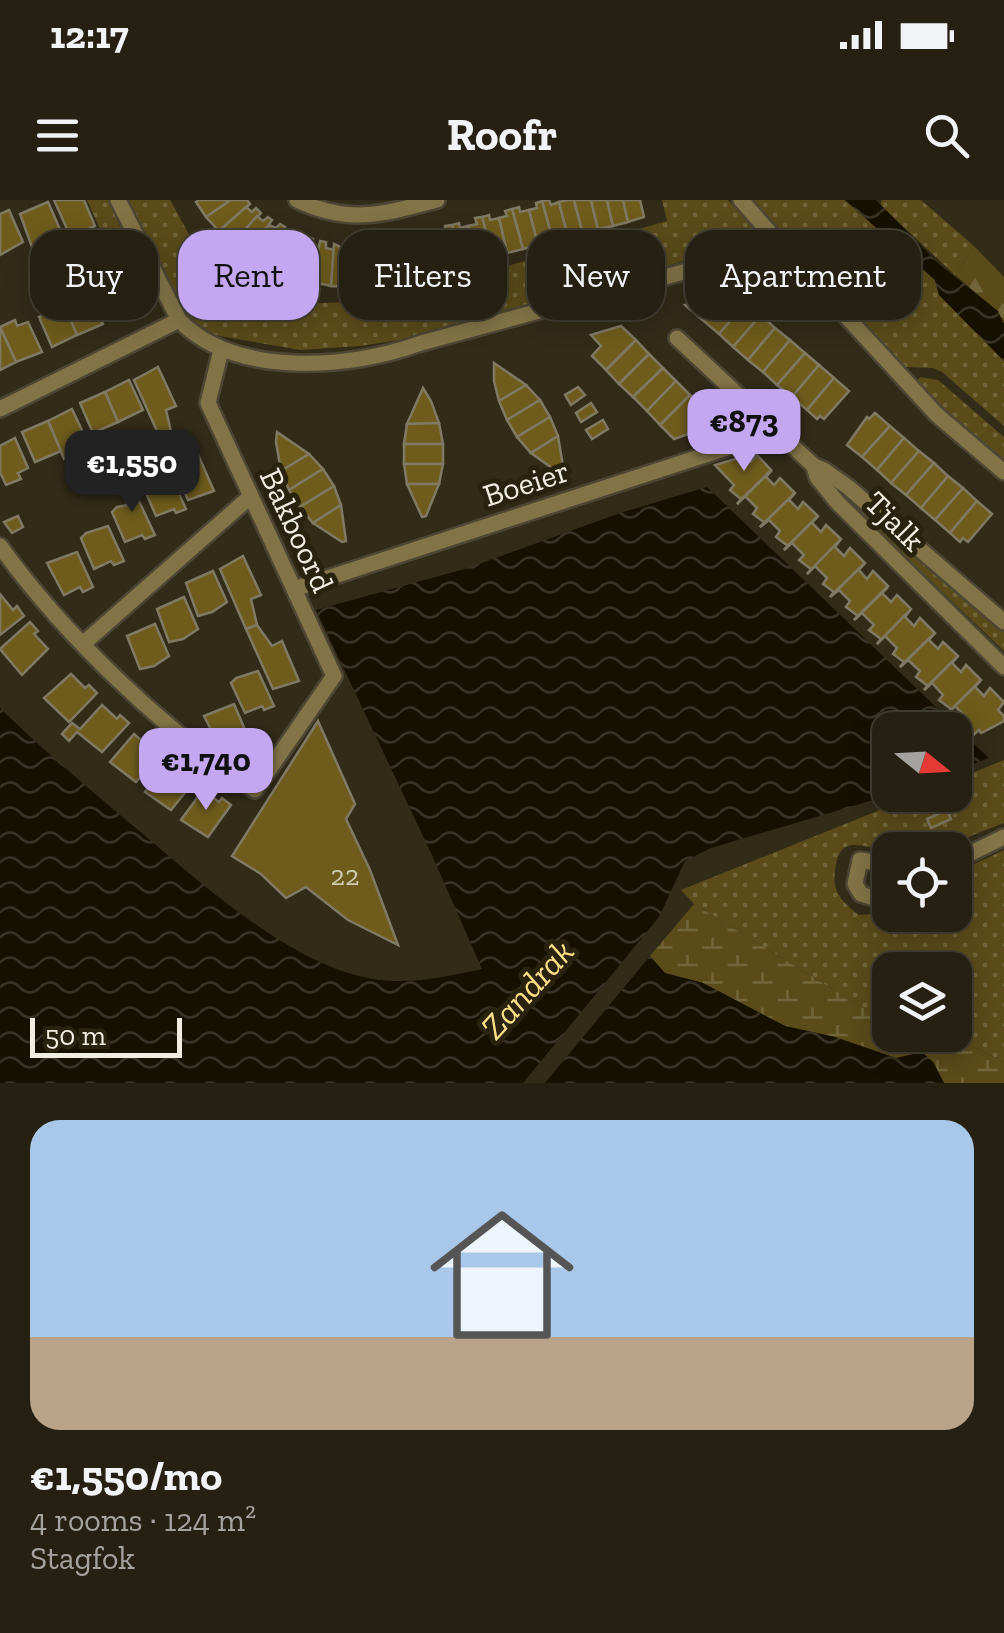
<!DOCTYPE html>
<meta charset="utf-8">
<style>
:root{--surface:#262012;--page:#2e281b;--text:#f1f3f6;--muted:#a4a39f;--line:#423e32;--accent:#c4a7f1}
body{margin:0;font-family:"Zilla Slab",serif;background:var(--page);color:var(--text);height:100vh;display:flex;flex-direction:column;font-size:38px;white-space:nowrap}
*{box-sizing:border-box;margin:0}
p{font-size:32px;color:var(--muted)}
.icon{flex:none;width:55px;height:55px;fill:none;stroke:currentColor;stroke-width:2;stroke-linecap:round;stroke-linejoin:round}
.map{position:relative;height:883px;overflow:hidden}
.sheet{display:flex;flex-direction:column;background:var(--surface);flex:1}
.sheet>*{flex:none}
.guide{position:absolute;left:30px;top:30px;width:945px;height:90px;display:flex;gap:20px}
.needle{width:65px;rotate:108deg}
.buttons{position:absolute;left:872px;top:512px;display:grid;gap:20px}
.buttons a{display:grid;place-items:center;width:100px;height:100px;border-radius:20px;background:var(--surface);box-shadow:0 5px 25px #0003,0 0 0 2px var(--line);font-size:50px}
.scale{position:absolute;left:30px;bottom:25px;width:152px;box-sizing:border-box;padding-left:10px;border:5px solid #f1ede1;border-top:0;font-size:28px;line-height:35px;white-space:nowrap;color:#f1ede1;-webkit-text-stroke:8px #28220f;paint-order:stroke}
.price{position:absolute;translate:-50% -85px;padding:0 22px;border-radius:20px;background:var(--accent);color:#111;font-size:32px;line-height:65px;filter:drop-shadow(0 2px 5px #0008)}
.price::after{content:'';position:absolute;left:50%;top:60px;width:30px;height:22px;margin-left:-15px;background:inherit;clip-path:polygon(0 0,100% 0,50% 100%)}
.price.active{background:#222;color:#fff}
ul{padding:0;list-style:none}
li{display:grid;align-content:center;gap:20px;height:530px;padding:0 30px}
li span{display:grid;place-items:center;height:310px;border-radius:30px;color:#555}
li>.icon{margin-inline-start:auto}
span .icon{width:180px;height:180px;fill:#fffc;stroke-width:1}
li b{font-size:42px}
.tag{padding:0 35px;border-radius:30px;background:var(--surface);box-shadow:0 5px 25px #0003,0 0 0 2px var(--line);font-size:35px;line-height:90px}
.tag.active{background:var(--accent);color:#111}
.status{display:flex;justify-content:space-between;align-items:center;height:70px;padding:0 50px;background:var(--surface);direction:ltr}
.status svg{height:28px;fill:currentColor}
header{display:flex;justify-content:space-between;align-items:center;height:130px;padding:0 30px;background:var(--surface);font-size:45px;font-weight:700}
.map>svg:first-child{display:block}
</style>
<div class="status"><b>12:17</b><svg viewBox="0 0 49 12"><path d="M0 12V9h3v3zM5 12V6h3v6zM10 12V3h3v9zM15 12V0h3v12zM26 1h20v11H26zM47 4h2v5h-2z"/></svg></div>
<header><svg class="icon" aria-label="menu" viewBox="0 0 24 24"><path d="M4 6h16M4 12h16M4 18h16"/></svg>Roofr<svg class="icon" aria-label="search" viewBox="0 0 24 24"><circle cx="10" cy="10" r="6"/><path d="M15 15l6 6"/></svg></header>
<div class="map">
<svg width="1004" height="883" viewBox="0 0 1004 883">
<defs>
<pattern id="grass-dots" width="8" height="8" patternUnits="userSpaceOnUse" patternTransform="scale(2.5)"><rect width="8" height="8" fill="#5a4b19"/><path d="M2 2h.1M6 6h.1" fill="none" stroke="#72653a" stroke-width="1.8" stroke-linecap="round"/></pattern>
<pattern id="forest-firs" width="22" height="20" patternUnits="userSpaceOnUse" patternTransform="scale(2.5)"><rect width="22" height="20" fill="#5a4b19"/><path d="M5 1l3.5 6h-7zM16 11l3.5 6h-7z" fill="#72653a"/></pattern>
<pattern id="wetland-marsh" width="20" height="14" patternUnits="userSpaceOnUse" patternTransform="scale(2.5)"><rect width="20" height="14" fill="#5a4b19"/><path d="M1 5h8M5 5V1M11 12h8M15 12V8" fill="none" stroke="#72653a"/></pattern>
<pattern id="water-waves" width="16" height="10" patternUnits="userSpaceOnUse" patternTransform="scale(2.5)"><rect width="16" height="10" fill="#161001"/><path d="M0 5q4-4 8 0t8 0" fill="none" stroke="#383326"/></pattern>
</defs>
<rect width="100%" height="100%" fill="#322b18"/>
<g fill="url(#grass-dots)">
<polygon points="87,0 108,0 145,81 136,110"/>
<path d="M 127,0 L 170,0 C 187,29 204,69 233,87 C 272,111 349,102 393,98 L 667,21 L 662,0 L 728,0 L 759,34 L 749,48 L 708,54 L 419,137 L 360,146 L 300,150 L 214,135 L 183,117 Z"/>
<polygon points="752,0 845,0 935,80 939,95 1004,161 1004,226 942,172 933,168 903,167"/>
<polygon points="882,0 921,0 974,46 955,75 880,5"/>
<polygon points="920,177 938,180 1004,237 1004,265 942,210 917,182"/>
<polygon points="822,273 1004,425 1004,451 821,276"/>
<path d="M 1004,560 L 1004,623 C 980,632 956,643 931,649 C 918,652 897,651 886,650 C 860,647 839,633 835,671 C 832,693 843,702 859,715 L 871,714 L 890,704 L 890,715 L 955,715 L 955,673 L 1004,650 L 1004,862 L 950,835 L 955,835 L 955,770 L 890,770 L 890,816 L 870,812 L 694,704 L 681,690 L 917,595 L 955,595 L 955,580 Z"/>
</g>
<polygon fill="url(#forest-firs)" points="974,46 1004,77 1004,124 997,111 955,75"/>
<polygon fill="url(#wetland-marsh)" points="694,704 870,812 890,816 890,835 950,835 1004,862 1004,883 944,883 933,862 896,858 835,837 785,826 703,783 664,773 650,756"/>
<g fill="url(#water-waves)">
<polygon points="845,0 876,0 940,65 998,111 1004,124 1004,161 939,95 935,80"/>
<path d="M 707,287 L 989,558 L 955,571 L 955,530 L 890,530 L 890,595 L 711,648 L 685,661 L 659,717 L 523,883 L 0,883 L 0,508 C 46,553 95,594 144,635 C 203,685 291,764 368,778 C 408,786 443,777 482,769 L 431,653 L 316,410 L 468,368 L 620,313 Z"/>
<polygon points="650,756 665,773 703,783 785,826 835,837 896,858 922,852 933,862 944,883 545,883"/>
</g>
<g fill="#6f5c1c" stroke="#807963" stroke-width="2.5">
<polygon points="54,0 84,0 95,26 86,30 91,56 81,60"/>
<polygon points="199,0 231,0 206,17 196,2"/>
<polygon points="231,0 247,0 250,4 219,31 206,17"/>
<polygon points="549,0 551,5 559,2 568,37 553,41 542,1"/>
<polygon points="567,0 574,0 583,34 568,37 559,2"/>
<polygon points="574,0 591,0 598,29 583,34"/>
<polygon points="591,0 607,0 613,26 598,29"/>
<polygon points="607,0 623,0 628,22 613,26"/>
<polygon points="623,0 640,0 644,17 628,22"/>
<polygon points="542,1 553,41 538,45 529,10 537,8 536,3"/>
<polygon points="48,2 62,34 46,43 32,47 20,14"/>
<polygon points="246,7 252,12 256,8 261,13 233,43 219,31"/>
<polygon points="519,7 520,12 529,10 538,45 523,49 512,9"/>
<polygon points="512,9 523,49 507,53 499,18 507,16 505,11"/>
<polygon points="9,10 23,42 0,55 0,14"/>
<polygon points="489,15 490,20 499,18 507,53 493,57 482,17"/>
<polygon points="257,16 263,21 268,17 272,20 248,54 233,43"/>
<polygon points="482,17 493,57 477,61 468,26 477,24 475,18"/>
<polygon points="459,23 460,28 468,26 477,61 462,65 452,25"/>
<polygon points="280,24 285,27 265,64 248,54 269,25 276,28"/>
<polygon points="452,25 462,65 447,69 438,34 446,31 445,26"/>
<polygon points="428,31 430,36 438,34 447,69 432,73 422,32"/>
<polygon points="422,32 432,73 417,77 408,42 416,39 415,34"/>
<polygon points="307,36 313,39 312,44 320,47 313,82 294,76"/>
<polygon points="398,38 400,44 408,42 417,77 402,80 391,40"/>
<polygon points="391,40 402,80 387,84 378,49 386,47 384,42"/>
<polygon points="320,41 326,42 326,48 334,50 331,86 313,82"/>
<polygon points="334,44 349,51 349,87 331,86"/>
<polygon points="368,45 370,50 378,49 387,84 368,87 362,46"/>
<polygon points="348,46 354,46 355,51 363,51 368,87 349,87"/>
<polygon points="106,49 134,111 108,120 81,60"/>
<polygon points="731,90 746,103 719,134 685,105"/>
<polygon points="89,95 103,124 77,135 64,105"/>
<polygon points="62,100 77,135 52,147 39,117 50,112 47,106"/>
<polygon points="746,103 761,115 733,147 719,134"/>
<polygon points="761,115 775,128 748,160 733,147"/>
<polygon points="15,120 17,126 28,122 42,152 16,162 0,127"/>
<polygon points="621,126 636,140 606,170 592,156 601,146 591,135"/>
<polygon points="0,127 16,162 0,170"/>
<polygon points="775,128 790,140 763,172 748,160"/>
<polygon points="636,140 649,154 619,184 606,170"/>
<polygon points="790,140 805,153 777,185 763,172"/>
<polygon points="805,153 819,165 792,197 777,185"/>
<polygon points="649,154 663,168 633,197 619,184"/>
<polygon points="494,163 526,185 499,201 494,181"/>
<polygon points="819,165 834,178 807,210 792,197"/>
<polygon points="158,167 176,206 166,210 172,236 161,240 134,180"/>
<polygon points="663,168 676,181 647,211 633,197"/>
<polygon points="834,178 849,191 824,219 820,216 817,219 807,210"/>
<polygon points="129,180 143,210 118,222 105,192"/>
<polygon points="676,181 690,195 660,225 647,211"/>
<polygon points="526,185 540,200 507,220 499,201"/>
<polygon points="578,187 585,195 571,205 565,195"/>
<polygon points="423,188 431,201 439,223 407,224"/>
<polygon points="105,192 118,222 93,233 80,203"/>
<polygon points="690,195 700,205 697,208 701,212 697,216 708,227 674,239 660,225"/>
<polygon points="540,200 550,217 517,237 507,220"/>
<polygon points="591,203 597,212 581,222 576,213"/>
<polygon points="72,209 86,239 75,244 79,253 64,259 48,221"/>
<polygon points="875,213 890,226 862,257 847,245 867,217 869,219"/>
<polygon points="550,217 558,236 531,253 517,237"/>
<polygon points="603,220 608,229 592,239 586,230"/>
<polygon points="48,221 61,251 35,262 22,232"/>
<polygon points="439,223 443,244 404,244 407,224"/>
<polygon points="890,226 904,238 877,270 862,257"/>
<polygon points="277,232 309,254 281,271 276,242"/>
<polygon points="172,236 187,256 197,252 214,291 188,300 161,240"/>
<polygon points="558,236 563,266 563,271 559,273 531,253"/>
<polygon points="15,238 28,268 18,273 21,279 6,285 0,272 0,246"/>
<polygon points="904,238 919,251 891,283 877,270"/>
<rect x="404" y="244" width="39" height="20"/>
<polygon points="919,251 934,263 906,295 891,283"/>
<polygon points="309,254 323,269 289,290 281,271"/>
<polygon points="757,255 771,270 737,304 741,299 730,290 734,285 715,265 745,256 751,262"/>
<polygon points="934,263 948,276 921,308 906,295"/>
<polygon points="404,264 443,264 439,284 407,284"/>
<polygon points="323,269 334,286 300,307 289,290"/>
<polygon points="772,270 766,277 774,285 780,278 795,293 760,327 765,323 753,314 757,308 745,296 737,304"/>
<polygon points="170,274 186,309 176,313 174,309 156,316 143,286 154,278"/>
<polygon points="948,276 963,288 935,320 921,308"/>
<polygon points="128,278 155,335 145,339 142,335 125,342 112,312 117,307 128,305 118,283"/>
<polygon points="407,284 439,284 426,316 422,317"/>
<polygon points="334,286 341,305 313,323 300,307"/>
<polygon points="963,288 977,301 950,333 935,320"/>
<polygon points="795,293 789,300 798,309 803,302 818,316 784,350 788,346 776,337 780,331 769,320 760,327"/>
<polygon points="977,301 992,314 968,342 963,338 960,342 950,333"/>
<polygon points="341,305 346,341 342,342 313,323"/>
<polygon points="18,316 23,327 12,333 4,322"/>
<polygon points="818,316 812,323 821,332 826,325 841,339 807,374 811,369 799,360 804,355 792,343 784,350"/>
<polygon points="108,326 124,361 114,365 111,361 94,369 81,338 86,333"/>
<polygon points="841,339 835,347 844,356 850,348 865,363 830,397 834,392 823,384 827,378 815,366 807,374"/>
<polygon points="77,352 93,387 83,392 80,387 64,395 47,363"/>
<polygon points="243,356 261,395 251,399 257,425 246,429 220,369"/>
<polygon points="865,363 859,370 867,379 873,371 888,386 854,420 858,416 846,407 850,401 839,390 830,397"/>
<polygon points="213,371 227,402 212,412 198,416 186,383"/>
<polygon points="888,387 882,393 891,402 897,395 911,409 877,444 881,439 869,430 874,425 862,413 854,420"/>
<polygon points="0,394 13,410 17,406 24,416 0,435"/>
<polygon points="184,397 198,429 183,439 169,442 157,409"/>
<polygon points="911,409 905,417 914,426 920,418 935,433 900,467 904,462 893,454 897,448 885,436 877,444"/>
<polygon points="30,422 38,431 34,434 48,449 22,475 0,449"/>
<polygon points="155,424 169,456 154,466 140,469 127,436"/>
<polygon points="257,425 272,446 282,441 299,481 273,489 246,429"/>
<polygon points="935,433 929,440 938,449 943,442 958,456 924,490 928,486 916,477 920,471 908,460 900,467"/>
<polygon points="958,456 952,463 961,472 966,465 981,480 947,514 951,509 939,500 943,495 932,483 924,490"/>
<polygon points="258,471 274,506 264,510 262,506 245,513 231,483 236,478"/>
<polygon points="71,474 85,488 89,485 97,493 69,522 44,498"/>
<polygon points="981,480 975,487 984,496 990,488 1004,502 998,510 1004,516 1004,521 981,533 979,530 971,537 974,533 963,524 967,518 955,506 947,514"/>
<polygon points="234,504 249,539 239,544 237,539 220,547 204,516"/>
<polygon points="102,505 117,519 120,515 129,523 102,552 77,532 69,541 62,534 72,523 80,529"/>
<polygon points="318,521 355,604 346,619 370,670 398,745 348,720 306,687 286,698 261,674 232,656"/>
<polygon points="134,534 150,548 153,544 162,552 136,582 110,562"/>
<polygon points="168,563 184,576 187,572 196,579 171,610 145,592"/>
<polygon points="203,590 219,602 222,598 231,605 208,637 181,620"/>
<polygon points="947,610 951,619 931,628 927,619"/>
</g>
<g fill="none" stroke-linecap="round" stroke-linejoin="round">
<defs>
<g id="minor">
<path d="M 118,0 L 179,120 C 235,178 351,169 421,143 L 709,65 L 785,50 L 937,215 L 1004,272"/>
<path d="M 297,0 C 349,25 384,14 437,0"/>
<polyline points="741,0 785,50"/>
<polyline points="677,138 814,266 824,270 848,287 1004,422"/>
<polyline points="0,209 179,120"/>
<polyline points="814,266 817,277 837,302 1004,467"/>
<path d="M 0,346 C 64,435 163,530 255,590 L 334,476 L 208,203 L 221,150"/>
<polyline points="294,389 776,232"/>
<polyline points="84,443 251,296"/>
<polyline points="955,661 1004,637"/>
<polyline points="890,665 860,660 855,684 861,694 876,699 890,693"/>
</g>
</defs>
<use href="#minor" stroke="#4d4634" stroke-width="20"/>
<use href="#minor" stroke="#837447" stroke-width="15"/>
</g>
<g text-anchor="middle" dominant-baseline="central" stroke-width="10" stroke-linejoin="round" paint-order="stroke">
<g font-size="28" fill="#d0c9b0">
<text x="345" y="675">22</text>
</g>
<g font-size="32" fill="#f1ede1" stroke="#28220f">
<text transform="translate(526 283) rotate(-18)">Boeier</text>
<text transform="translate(895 321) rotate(45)">Tjalk</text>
<text transform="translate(297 330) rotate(65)">Bakboord</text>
</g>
<g font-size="35" font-style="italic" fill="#fddf85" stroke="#28220f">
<text transform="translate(527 789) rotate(-48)">Zandrak</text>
</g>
</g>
</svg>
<div class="buttons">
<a><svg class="needle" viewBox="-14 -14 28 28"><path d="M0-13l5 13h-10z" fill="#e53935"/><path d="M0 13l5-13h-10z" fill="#a4a39f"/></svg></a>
<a><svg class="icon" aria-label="locate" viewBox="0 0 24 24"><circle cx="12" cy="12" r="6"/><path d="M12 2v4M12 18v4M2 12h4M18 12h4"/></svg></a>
<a><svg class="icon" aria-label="layers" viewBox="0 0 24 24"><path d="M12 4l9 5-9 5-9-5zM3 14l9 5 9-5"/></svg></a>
</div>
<div class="scale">50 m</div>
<b class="price" style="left:744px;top:274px">€873</b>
<b class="price active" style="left:132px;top:315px">€1,550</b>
<b class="price" style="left:206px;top:613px">€1,740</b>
<div class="guide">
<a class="tag">Buy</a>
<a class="tag active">Rent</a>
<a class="tag">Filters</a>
<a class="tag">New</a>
<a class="tag">Apartment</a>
</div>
</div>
<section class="sheet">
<ul>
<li><span style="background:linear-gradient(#a9c7e8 70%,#b9a48a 0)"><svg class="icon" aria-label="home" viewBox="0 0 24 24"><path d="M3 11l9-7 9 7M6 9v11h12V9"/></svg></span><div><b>€1,550/mo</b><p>4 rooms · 124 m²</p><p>Stagfok</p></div></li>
</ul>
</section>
